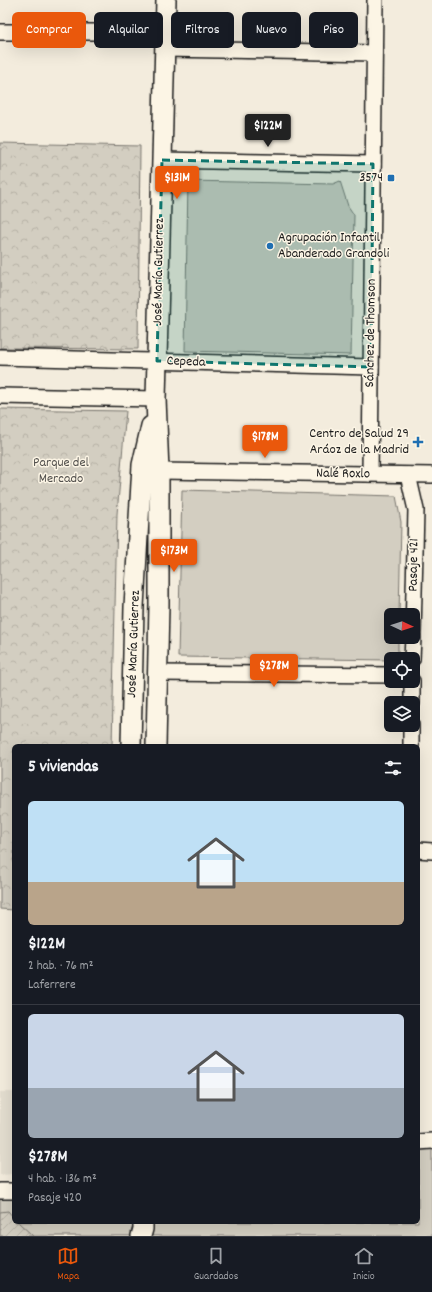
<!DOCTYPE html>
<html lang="es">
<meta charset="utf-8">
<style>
:root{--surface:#171b24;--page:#242831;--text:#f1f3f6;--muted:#9ea1a6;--line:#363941;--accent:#ea580c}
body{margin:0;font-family:Dekko,sans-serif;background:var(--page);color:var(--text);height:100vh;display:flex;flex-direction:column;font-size:15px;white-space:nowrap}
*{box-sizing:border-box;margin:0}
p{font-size:13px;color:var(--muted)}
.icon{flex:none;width:22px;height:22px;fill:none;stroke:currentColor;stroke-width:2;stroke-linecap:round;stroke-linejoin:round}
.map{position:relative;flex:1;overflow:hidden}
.details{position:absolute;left:12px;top:744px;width:408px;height:480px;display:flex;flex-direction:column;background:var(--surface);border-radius:6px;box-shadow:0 4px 16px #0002}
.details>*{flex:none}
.guide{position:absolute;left:12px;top:12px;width:408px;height:36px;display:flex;gap:8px}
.needle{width:26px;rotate:93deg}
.buttons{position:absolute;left:384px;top:608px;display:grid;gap:8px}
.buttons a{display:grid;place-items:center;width:36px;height:36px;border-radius:6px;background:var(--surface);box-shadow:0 4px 16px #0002;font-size:20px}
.price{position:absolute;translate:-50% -34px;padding:0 9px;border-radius:4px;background:var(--accent);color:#fff;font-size:13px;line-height:26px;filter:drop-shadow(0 1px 2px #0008)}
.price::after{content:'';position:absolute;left:50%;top:24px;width:12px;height:9px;margin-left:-6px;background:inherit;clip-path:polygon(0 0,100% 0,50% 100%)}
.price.on{background:#222;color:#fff}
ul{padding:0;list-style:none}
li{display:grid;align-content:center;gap:8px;height:212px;padding:0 16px}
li+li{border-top:1px solid var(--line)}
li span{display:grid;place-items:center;height:124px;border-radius:6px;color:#555}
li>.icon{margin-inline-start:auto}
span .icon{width:72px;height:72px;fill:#fffc;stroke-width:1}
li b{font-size:17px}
h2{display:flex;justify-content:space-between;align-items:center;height:48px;padding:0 16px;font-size:17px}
.pill{padding:0 14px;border-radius:6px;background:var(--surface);box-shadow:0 4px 16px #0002;font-size:14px;line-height:36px}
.pill.on{background:var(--accent);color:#fff}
.dock{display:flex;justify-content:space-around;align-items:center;height:56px;border-top:1px solid var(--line);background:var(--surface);font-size:11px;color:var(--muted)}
.dock a{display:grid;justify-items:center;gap:2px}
.dock .on{color:var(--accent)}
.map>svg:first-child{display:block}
</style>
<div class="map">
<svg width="432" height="1236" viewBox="0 0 432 1236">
<defs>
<pattern id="forest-crowns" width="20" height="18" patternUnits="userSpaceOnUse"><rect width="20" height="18" fill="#d3cec1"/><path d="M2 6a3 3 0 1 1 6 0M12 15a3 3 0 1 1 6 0" fill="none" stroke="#b5b0a5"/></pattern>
<pattern id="garden-furrows" width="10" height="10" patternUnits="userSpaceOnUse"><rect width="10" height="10" fill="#d3cec1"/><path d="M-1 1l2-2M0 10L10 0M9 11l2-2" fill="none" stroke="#b5b0a5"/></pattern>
</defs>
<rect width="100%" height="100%" fill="#f3ecdd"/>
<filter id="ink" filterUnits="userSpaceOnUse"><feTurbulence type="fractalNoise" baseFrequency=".025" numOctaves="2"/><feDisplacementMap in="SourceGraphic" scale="8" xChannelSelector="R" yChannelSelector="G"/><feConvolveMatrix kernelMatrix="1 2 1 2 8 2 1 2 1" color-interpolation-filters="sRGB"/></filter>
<g filter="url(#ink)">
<polygon fill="#e3ddcf" points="0,1092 14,1092 14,1174 0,1175"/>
<g fill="#d3cec1" stroke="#78756e">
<polygon points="188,181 333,184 340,181 348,206 354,215 351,355 185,351"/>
<polygon points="182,490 396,496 401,522 399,615 391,615 391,637 398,637 398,659 391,659 391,660 178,657"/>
<polygon points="432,1141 432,1236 0,1236 0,1191 14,1191 14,1222 418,1222 418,1142"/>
</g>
<g fill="url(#forest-crowns)" stroke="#78756e">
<polygon points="0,143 140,146 138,349 0,348"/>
<polygon points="0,409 126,411 117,514 112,746 14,746 14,910 0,909"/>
</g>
<polygon fill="url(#garden-furrows)" stroke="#78756e" points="8,1211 14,1218 14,1222 18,1222 33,1236 0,1236 0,1212"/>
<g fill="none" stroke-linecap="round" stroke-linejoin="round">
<defs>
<g id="minor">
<polyline points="0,32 165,32"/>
<polyline points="165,49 374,53"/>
<polyline points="162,160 373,164"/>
<polyline points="0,357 371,367"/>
<polyline points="0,396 156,399"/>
<polyline points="159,471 432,475"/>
<polyline points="370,474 375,0"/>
<polyline points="408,475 416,510 413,633"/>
<polyline points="412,659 413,637"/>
<polyline points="158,673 391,675"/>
<polyline points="412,703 412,681"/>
<polyline points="411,746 411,725"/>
<polyline points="418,850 432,851"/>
<polyline points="418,1142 432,1141"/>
<polyline points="0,1191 14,1191"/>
</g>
<g id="tertiary">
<polyline points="131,746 134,607 142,465 151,426"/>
<polyline points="156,746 159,605 159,471 156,399 166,0"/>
<polyline points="141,1236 143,1229 143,1222"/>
</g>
</defs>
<use href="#minor" stroke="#1c1c1c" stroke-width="18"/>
<use href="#tertiary" stroke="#1c1c1c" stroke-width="22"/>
<use href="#minor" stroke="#fcf5e5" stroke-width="15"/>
<use href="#tertiary" stroke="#fcf5e5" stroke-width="19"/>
</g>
</g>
<path fill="#0f766e" fill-opacity="0.2" stroke="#0f766e" stroke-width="3" stroke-dasharray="8 5" stroke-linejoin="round" d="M 162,160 L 373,164 L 371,367 L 157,361 Z"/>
<g fill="#1f6fb2" stroke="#fcf5e5" stroke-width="1.5">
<rect x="387" y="174" width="8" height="8" rx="2"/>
<circle cx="270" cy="246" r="4"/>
<path d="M416 436h4v4h4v4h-4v4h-4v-4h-4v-4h4z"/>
</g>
<g text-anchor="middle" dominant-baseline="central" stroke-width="3" stroke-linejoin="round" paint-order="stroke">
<g font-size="14" fill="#1c1c1c" stroke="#fcf5e5" text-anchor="end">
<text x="383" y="178">3574</text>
<text x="278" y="238" text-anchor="start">Agrupación Infantil<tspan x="278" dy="16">Abanderado Grandoli</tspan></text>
<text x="409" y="434">Centro de Salud 29<tspan x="409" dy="16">Aráoz de la Madrid</tspan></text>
</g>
<g font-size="14" fill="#1c1c1c" stroke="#fcf5e5">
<text transform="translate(159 272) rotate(-89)">José María Gutierrez</text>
<text transform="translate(371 333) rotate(-89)">Sánchez de Thomson</text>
<text transform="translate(186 362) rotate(2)">Cepeda</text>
<text transform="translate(343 474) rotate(1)">Nalé Roxlo</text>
<text transform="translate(414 565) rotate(-89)">Pasaje 421</text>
<text transform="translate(134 644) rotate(-88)">José María Gutierrez</text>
</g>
<g font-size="14" fill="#53514e" stroke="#fcf5e5">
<text x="61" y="463">Parque del<tspan x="61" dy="16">Mercado</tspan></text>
</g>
</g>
</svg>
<div class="buttons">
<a><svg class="needle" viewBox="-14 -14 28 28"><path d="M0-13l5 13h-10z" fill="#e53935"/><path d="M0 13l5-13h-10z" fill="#9ea1a6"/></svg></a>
<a><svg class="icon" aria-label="locate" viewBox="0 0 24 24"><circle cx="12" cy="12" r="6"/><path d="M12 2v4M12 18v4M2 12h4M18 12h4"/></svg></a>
<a><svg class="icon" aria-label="layers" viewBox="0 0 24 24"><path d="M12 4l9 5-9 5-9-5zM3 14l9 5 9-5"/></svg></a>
</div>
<b class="price on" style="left:268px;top:148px">$122M</b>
<b class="price" style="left:177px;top:200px">$131M</b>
<b class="price" style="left:265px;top:459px">$178M</b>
<b class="price" style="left:174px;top:573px">$173M</b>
<b class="price" style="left:274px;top:688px">$278M</b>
<div class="guide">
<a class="pill on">Comprar</a>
<a class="pill">Alquilar</a>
<a class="pill">Filtros</a>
<a class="pill">Nuevo</a>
<a class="pill">Piso</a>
</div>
<section class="details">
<h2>5 viviendas<svg class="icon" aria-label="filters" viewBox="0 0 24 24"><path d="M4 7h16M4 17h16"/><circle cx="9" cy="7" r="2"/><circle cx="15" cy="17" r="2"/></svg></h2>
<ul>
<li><span style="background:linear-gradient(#bfe0f5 65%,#b9a48a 0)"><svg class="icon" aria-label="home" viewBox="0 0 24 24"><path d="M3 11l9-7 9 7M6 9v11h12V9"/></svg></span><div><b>$122M</b><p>2 hab. · 76 m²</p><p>Laferrere</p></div></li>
<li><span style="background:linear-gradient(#c9d6e8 60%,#9aa5b1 0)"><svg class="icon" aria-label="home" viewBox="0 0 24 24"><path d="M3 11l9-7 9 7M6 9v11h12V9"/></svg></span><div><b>$278M</b><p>4 hab. · 136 m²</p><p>Pasaje 420</p></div></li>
</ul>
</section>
</div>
<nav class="dock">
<a class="on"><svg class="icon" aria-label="map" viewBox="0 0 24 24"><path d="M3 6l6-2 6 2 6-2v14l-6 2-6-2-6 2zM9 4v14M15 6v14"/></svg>Mapa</a>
<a><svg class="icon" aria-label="saved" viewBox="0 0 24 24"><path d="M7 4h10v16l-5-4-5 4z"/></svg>Guardados</a>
<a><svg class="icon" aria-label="home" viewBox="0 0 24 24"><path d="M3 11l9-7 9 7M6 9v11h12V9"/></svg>Inicio</a>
</nav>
